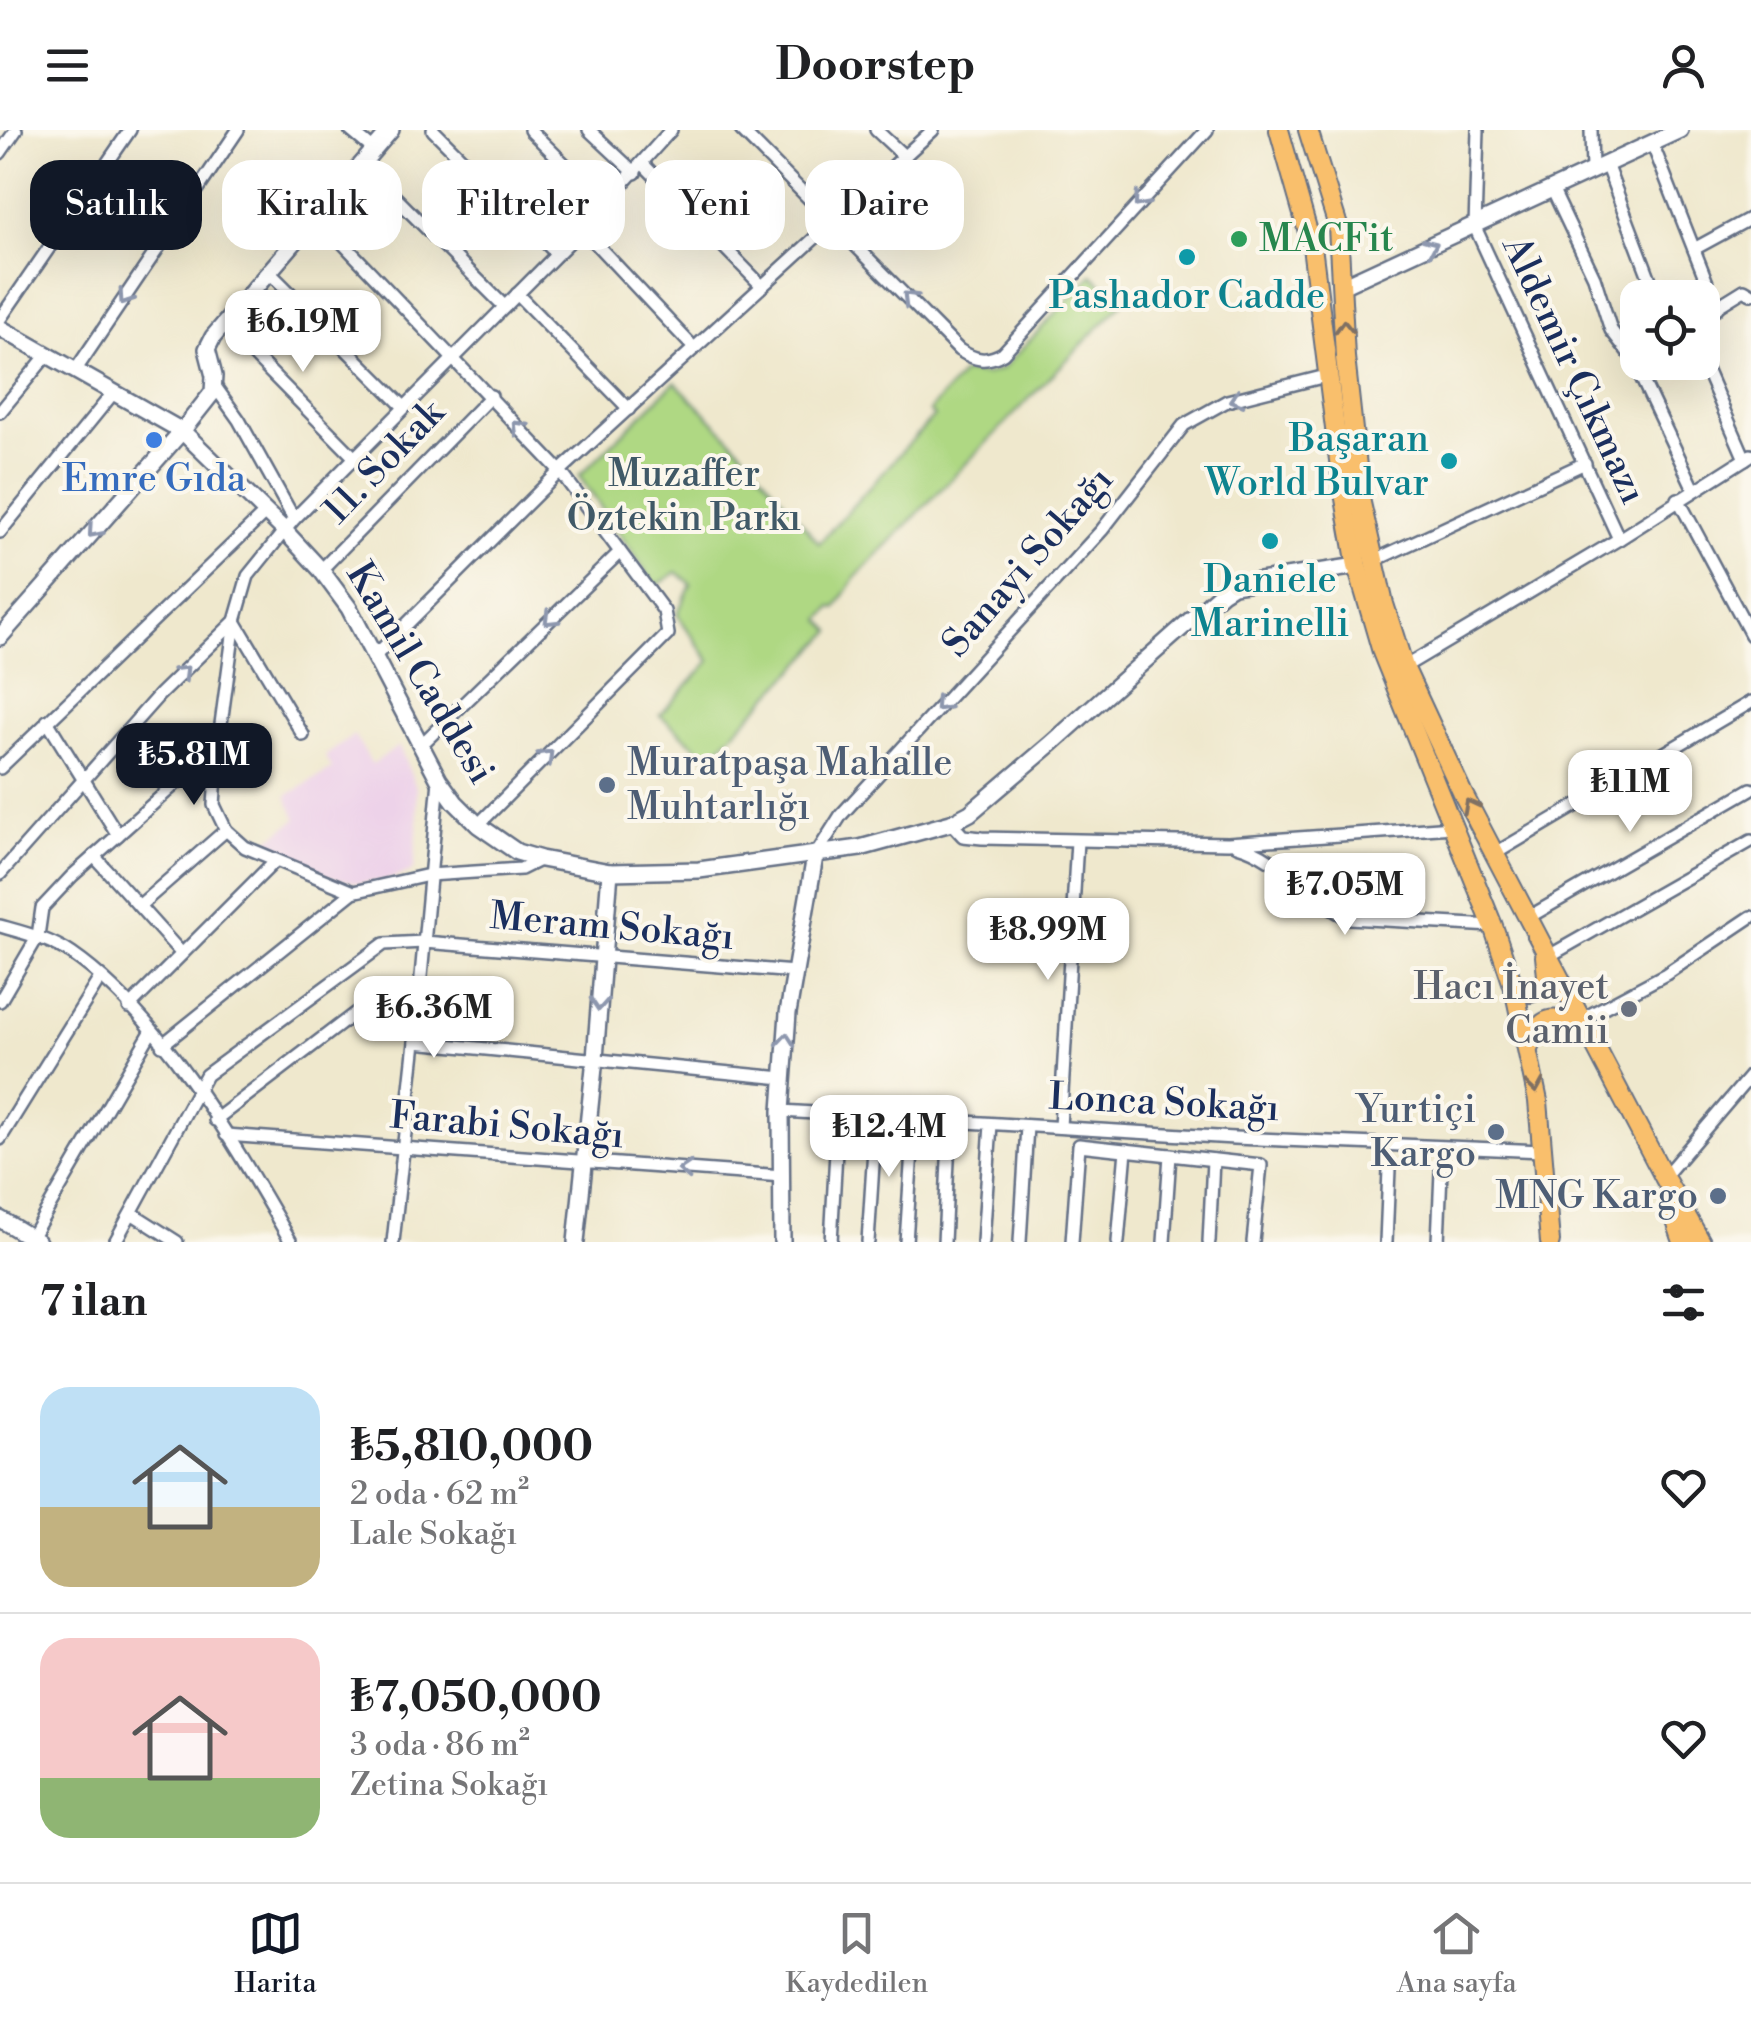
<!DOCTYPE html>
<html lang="tr">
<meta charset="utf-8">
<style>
:root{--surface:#fff;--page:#f6f6f6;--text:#202124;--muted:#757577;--line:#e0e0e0;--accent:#111827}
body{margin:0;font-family:"Libre Bodoni",serif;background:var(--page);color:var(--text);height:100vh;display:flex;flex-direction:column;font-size:38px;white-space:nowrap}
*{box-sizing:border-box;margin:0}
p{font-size:32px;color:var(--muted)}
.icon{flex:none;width:55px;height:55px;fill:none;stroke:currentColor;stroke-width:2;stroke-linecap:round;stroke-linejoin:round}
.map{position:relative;height:1112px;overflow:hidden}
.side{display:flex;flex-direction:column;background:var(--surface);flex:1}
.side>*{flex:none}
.banner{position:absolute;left:30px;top:30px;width:1000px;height:90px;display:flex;gap:20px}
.controls{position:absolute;left:1620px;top:150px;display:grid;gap:20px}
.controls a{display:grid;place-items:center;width:100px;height:100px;border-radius:20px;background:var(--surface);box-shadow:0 10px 40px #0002;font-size:50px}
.price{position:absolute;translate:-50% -85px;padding:0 22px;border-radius:20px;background:#fff;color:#222;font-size:32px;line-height:65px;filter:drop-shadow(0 2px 5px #0008)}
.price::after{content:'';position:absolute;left:50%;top:60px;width:30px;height:22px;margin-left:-15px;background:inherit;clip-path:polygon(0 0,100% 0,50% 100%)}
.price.selected{background:var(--accent);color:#fff}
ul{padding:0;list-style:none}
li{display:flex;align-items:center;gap:30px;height:250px;padding:0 40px}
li+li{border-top:2px solid var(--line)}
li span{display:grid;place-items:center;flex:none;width:280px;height:200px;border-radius:30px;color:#555}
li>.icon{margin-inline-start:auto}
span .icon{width:120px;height:120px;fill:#fffc;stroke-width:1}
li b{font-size:42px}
h2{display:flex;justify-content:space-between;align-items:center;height:120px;padding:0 40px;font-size:42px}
.chip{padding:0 35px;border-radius:30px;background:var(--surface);box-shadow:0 10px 40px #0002;font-size:35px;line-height:90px}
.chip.selected{background:var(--accent);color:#fff}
header{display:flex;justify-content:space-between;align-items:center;height:130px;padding:0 40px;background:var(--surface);font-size:45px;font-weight:700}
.dock{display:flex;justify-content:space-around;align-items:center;height:140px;border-top:2px solid var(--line);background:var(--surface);font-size:28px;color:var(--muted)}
.dock a{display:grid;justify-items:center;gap:5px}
.dock .selected{color:var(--accent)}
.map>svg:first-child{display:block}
</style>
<header><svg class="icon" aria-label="menu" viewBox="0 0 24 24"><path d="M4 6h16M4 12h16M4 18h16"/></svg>Doorstep<svg class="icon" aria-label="person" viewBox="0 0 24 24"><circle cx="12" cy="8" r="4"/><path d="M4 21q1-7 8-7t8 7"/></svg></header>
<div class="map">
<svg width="1751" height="1112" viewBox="0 0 1751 1112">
<rect width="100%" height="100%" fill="#fbf7ec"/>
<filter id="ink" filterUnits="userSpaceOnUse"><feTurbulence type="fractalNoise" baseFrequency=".01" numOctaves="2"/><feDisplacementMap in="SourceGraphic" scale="20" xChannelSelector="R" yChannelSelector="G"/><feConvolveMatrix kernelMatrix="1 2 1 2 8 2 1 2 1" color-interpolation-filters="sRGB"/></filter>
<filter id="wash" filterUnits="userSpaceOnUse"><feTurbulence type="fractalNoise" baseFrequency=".0048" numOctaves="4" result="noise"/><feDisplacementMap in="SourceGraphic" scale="40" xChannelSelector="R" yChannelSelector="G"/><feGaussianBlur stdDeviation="2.25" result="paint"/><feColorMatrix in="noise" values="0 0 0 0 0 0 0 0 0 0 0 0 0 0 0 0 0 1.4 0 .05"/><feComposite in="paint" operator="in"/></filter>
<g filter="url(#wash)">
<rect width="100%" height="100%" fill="#efe8cd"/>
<polygon fill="#edd1e9" points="354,605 372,634 399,616 416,657 418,691 414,740 386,751 358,753 330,747 262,714 297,689 286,666 332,639 325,626"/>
<polygon fill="#afd883" stroke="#658470" stroke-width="2.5" points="1092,145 1122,173 855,448 836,478 832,477 821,490 832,501 709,628 660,585 710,531 677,484 691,454 677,442 656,456 579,346 675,252 742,320 819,413 934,286 929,281 964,242 986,245 1002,239"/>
</g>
<g filter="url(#ink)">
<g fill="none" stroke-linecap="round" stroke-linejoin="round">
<defs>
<g id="minor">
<polyline points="350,0 374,20"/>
<polyline points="433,0 556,123"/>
<polyline points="530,0 605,74"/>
<polyline points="589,0 635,43"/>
<path d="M 741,0 L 959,220 C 975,230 986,233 1003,223 L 1207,0"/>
<polyline points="876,0 905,27"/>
<polyline points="1478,0 1475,97 1619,409"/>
<polyline points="1591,0 1592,41"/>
<polyline points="1652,13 1717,178"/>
<polyline points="0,23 16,0"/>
<polyline points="362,34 504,176"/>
<polyline points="643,34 761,155"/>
<polyline points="1606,34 1657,168"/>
<polyline points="1553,61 1594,147 1611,200 1631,226 1694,359"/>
<polyline points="317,86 560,341 664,481 668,504 478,695"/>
<polyline points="582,99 694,218"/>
<polyline points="1694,119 1751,88"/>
<polyline points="269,142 403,276"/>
<polyline points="517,164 629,279"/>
<polyline points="1702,186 1744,160 1751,164"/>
<polyline points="0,189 130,0"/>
<polyline points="223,194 353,326"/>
<polyline points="1702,230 1745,329"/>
<polyline points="75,241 238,0"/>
<polyline points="214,255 239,290 294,389"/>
<polyline points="0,282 47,225"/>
<polyline points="1678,369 1751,505"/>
<polyline points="0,402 114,262"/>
<polyline points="1373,431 1585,333"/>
<polyline points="321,440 491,266"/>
<polyline points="235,491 218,616 214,675 226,700 245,717 353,762"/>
<polyline points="235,491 303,605"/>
<polyline points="374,527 560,341 933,0"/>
<polyline points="1404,537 1619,409 1751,325"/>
<polyline points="47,591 118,705"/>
<polyline points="421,615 620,422"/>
<polyline points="0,638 265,383"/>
<polyline points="951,693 963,706 982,708 1228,713 1453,697"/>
<path d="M 1237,715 C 1282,727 1307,770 1349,788 L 1493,796"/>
<polyline points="1496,723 1751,572"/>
<polyline points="94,726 182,824"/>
<polyline points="815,726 841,685 1102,400 1184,295 1227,271 1330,245"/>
<polyline points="0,744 159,565 235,491 248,446 294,389 582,99 671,0"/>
<polyline points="139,776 226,700"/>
<polyline points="1529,787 1751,659"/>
<path d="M 0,796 C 25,803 50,809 72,824 C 163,887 236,1017 291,1112"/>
<polyline points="1549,826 1751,711"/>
<polyline points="0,871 38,806 42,778 72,746 218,616"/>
<polyline points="129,877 275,731"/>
<polyline points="1582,889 1666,844 1751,787"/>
<polyline points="415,912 783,948"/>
<polyline points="162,915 353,762 429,745 521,739 541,729"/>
<polyline points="781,981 1234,1008 1543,1021"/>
<polyline points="215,990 362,878"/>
<polyline points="1060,997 1077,711"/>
<polyline points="226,1005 783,1046"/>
<polyline points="0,1009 100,848"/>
<polyline points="1664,1047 1751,945"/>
<polyline points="133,1084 177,1112"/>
<polyline points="31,1108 151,902"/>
<polyline points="115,1112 206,945 384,814 424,812 795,842"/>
<polyline points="393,1112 415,912 439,650"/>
<polyline points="831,1112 838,985"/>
<polyline points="868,1112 876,988"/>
<polyline points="906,1112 914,990"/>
<polyline points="944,1112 950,991"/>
<polyline points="983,1112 991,994"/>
<polyline points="1020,1112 1027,996"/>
<polyline points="1072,1112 1079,1015 1261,1035 1253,1112"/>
<polyline points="1118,1112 1126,1020"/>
<polyline points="1164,1112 1170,1025"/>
<polyline points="1209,1112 1213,1030"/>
<polyline points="1386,1112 1389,1039"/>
<polyline points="1438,1112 1441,1041"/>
</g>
<g id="tertiary">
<polyline points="1342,156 1680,0"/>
<polyline points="0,198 182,301 284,400 321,440 349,478 439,650 455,672 478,695 517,722 541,729 610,742 699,740 860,718 951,693 970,683 1051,614 1222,462 1233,455 1357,436"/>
<polyline points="0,507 182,301 213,262 214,246 207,219 213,207 391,0"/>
<polyline points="0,1089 38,1112"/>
<polyline points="576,1112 595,928 610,742"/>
<polyline points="782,1112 781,981 788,883 815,726"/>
</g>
<g id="primary">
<polyline points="1279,0 1312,116 1341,346 1357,436 1382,522 1493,796 1514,858 1538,971 1550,1112"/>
<polyline points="1308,0 1338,96 1345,227 1361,373 1384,474 1404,537 1462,662 1664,1047 1701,1112"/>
<polyline points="1514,858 1530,863 1542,859 1547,846 1545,826"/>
<path d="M 1529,917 C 1543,876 1564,887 1589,910"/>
<polyline points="1672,1079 1683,1112"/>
</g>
</defs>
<use href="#minor" stroke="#657085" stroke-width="16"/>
<use href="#tertiary" stroke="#657085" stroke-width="20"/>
<use href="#primary" stroke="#657085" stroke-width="22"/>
<use href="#minor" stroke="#fff" stroke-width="11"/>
<use href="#tertiary" stroke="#fff" stroke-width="15"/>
<use href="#primary" stroke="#f9bf6c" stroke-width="18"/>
</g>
<defs><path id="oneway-chevron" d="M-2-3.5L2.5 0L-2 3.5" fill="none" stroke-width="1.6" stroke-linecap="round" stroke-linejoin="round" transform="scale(2.5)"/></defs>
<g stroke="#8d97ae">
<use href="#oneway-chevron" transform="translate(1140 71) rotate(132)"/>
<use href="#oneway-chevron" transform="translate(1431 116) rotate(-24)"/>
<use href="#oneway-chevron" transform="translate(125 168) rotate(124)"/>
<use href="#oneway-chevron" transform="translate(909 168) rotate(-135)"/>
<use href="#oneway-chevron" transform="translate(1236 269) rotate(163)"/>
<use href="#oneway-chevron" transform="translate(519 297) rotate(-133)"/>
<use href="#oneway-chevron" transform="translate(94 401) rotate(131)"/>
<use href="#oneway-chevron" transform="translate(550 489) rotate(136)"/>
<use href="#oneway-chevron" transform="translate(183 542) rotate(-45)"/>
<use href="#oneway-chevron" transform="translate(941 575) rotate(133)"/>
<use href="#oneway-chevron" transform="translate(547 626) rotate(-45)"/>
<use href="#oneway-chevron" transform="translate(599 874) rotate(94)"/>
<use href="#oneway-chevron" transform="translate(786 910) rotate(-85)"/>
<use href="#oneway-chevron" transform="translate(685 1040) rotate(-176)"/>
</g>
<g stroke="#7f7064">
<use href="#oneway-chevron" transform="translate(1344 197) rotate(-92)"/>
<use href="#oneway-chevron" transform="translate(1470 676) rotate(-118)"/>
<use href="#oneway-chevron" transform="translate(1535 956) rotate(81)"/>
</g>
</g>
<circle fill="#2e9e5b" stroke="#fbf7ec" stroke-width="4" cx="1239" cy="109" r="10"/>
<g fill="#0f9aa8" stroke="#fbf7ec" stroke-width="4">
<circle cx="1187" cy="127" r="10"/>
<circle cx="1449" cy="331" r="10"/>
<circle cx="1270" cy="411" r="10"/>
</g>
<circle fill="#3f7fe0" stroke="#fbf7ec" stroke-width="4" cx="154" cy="310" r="10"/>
<g fill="#5c6f8a" stroke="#fbf7ec" stroke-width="4">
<circle cx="607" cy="655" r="10"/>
<circle cx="1496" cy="1002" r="10"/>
<circle cx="1718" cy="1066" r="10"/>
</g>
<circle fill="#6b7280" stroke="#fbf7ec" stroke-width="4" cx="1629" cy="879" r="10"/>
<g text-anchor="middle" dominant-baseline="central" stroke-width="8" stroke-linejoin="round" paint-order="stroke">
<g font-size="38" fill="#27864d" stroke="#fbf7ec" text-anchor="start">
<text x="1259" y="109">MACFit</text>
</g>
<g font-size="38" fill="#0d838f" stroke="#fbf7ec">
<text x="1187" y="166">Pashador Cadde</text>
<text x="1429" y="309" text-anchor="end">Başaran<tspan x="1429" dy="44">World Bulvar</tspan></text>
<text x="1270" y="450">Daniele<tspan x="1270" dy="44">Marinelli</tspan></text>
</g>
<g font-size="38" fill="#1b2f5e" stroke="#fbf7ec">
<text transform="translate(1574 240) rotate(65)">Aldemir Çıkmazı</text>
<text transform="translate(384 332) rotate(-46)">11. Sokak</text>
<text transform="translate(1028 432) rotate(-49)">Sanayi Sokağı</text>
<text transform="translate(420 543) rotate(59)">Kamil Caddesi</text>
<text transform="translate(612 797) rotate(5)">Meram Sokağı</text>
<text transform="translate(1164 973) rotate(3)">Lonca Sokağı</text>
<text transform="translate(507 996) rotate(5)">Farabi Sokağı</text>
</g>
<g font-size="38" fill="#405967" stroke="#fbf7ec">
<text x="684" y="344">Muzaffer<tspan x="684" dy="44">Öztekin Parkı</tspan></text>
</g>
<g font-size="38" fill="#366cbe" stroke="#fbf7ec">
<text x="154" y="349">Emre Gıda</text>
</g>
<g font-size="38" fill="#4e5e75" stroke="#fbf7ec" text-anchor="end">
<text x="627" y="633" text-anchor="start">Muratpaşa Mahalle<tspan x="627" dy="44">Muhtarlığı</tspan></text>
<text x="1476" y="980">Yurtiçi<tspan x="1476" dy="44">Kargo</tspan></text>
<text x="1698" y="1066">MNG Kargo</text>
</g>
<g font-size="38" fill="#5b616d" stroke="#fbf7ec" text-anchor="end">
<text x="1609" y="857">Hacı İnayet<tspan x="1609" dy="44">Camii</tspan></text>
</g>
</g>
</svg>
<div class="controls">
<a><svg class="icon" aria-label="locate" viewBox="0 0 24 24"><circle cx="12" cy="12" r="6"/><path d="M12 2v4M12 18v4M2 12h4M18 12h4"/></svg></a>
</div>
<b class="price" style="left:303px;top:245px">₺6.19M</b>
<b class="price selected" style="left:194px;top:678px">₺5.81M</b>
<b class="price" style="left:1630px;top:705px">₺11M</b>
<b class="price" style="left:1345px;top:808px">₺7.05M</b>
<b class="price" style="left:1048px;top:853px">₺8.99M</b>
<b class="price" style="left:434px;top:931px">₺6.36M</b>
<b class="price" style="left:889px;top:1050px">₺12.4M</b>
<div class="banner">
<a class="chip selected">Satılık</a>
<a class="chip">Kiralık</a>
<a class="chip">Filtreler</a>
<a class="chip">Yeni</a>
<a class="chip">Daire</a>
</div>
</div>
<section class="side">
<h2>7 ilan<svg class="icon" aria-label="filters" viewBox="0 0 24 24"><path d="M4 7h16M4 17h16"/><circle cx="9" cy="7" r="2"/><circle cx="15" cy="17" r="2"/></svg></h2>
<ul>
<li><span style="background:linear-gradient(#bfe0f5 60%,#c2b280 0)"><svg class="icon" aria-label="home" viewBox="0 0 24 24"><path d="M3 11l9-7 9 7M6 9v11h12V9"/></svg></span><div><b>₺5,810,000</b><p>2 oda · 62 m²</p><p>Lale Sokağı</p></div><svg class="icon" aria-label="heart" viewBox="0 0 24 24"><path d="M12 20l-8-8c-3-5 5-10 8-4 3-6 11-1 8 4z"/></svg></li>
<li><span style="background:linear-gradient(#f6c9c9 70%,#8fb573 0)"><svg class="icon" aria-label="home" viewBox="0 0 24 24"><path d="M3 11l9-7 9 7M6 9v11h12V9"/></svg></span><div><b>₺7,050,000</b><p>3 oda · 86 m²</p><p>Zetina Sokağı</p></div><svg class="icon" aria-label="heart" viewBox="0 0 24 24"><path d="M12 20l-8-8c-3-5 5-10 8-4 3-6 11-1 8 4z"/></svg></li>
</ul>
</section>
<nav class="dock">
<a class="selected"><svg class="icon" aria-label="map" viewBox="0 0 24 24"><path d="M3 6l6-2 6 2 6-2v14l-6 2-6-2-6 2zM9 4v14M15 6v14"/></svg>Harita</a>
<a><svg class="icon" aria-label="saved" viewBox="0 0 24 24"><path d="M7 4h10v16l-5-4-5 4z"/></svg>Kaydedilen</a>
<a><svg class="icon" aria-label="home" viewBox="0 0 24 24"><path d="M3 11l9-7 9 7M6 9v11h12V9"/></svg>Ana sayfa</a>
</nav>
